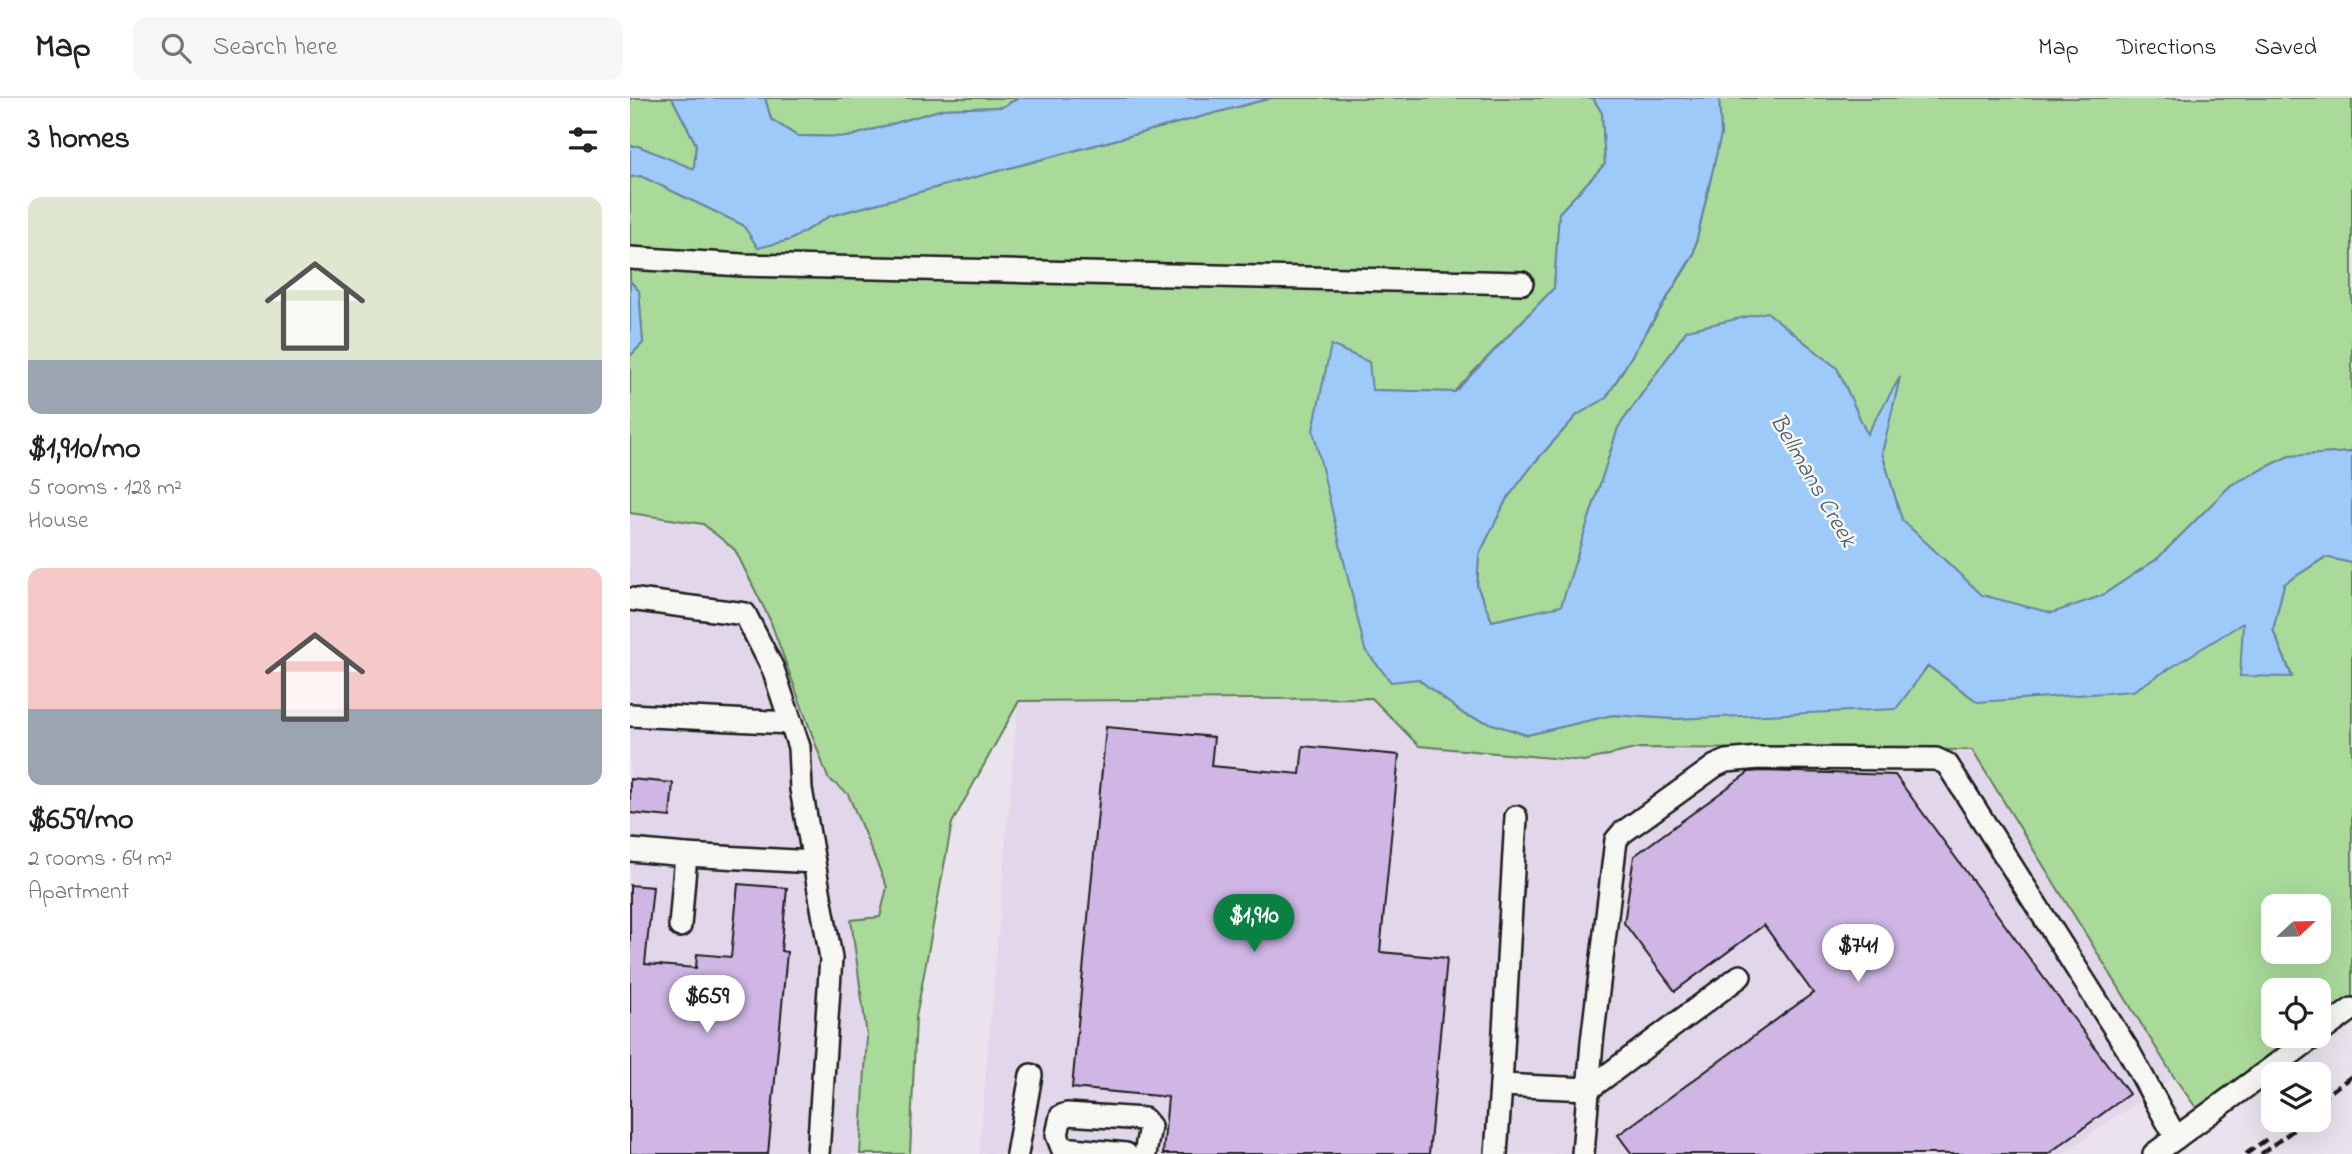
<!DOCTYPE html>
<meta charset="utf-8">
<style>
:root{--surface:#fff;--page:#f6f6f6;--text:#222;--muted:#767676;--line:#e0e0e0;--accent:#0b8043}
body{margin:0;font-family:"Indie Flower",sans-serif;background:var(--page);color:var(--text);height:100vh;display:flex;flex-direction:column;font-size:26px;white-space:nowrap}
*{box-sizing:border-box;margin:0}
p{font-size:23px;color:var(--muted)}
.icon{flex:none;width:38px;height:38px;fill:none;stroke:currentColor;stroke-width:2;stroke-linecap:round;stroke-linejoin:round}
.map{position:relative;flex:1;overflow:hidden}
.side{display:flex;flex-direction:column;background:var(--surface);width:630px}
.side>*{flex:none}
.needle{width:46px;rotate:68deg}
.tools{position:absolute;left:1631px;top:796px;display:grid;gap:14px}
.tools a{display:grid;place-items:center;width:70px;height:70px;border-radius:14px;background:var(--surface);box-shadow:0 7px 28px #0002;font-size:35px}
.price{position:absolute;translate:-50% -60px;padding:0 16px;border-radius:24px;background:#fff;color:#222;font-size:23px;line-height:46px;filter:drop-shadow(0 2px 4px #0008)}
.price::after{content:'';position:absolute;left:50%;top:42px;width:21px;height:16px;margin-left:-10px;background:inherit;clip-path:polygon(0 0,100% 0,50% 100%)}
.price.on{background:var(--accent);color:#fff}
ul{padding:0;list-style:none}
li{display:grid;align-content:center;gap:14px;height:371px;padding:0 28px}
li span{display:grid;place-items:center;height:217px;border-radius:14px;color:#555}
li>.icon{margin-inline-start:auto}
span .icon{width:126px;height:126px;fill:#fffc;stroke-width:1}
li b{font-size:30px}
h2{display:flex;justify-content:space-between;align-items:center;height:84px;padding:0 28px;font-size:30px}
header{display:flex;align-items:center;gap:42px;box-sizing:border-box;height:98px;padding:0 35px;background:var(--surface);border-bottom:2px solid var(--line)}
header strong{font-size:33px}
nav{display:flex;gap:38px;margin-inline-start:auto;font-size:24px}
.search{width:490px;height:63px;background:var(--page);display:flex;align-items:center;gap:18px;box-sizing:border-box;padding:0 24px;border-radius:14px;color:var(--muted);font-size:26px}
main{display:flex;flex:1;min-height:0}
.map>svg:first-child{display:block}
</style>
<header>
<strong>Map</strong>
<div class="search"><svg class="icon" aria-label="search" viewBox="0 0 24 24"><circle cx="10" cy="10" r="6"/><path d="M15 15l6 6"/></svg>Search here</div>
<nav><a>Map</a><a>Directions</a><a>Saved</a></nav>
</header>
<main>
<section class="side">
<h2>3 homes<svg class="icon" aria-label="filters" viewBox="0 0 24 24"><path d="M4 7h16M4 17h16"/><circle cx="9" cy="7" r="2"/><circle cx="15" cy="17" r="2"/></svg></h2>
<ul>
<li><span style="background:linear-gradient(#dfe7d0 75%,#9aa5b1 0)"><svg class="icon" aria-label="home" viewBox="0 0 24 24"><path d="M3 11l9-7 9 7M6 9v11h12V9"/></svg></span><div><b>$1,910/mo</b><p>5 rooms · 128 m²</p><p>House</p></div></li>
<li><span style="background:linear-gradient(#f6c9c9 65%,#9aa5b1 0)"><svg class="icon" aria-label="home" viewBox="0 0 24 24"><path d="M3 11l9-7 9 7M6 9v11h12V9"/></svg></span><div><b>$659/mo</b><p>2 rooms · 64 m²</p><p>Apartment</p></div></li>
</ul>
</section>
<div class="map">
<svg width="1722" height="1056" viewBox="0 0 1722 1056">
<rect width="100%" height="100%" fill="#eae3ee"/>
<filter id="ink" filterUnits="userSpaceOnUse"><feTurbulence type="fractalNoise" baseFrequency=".0143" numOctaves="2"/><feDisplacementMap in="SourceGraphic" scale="14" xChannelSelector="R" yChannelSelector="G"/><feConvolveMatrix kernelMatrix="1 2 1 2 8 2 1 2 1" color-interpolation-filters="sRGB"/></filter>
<g filter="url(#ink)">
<g fill="#e2d6eb">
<polygon points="0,415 73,426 105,452 140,522 198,680 218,696 257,789 250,819 221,823 237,938 230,1056 0,1056"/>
<polygon points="742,600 789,648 953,663 1009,650 1342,652 1544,979 1432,1056 349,1056 388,603"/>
</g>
<g fill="#a9da9a" stroke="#627b5b" stroke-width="2" fill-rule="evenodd">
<polygon points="0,0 42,0 66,46 64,72 8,48 0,48"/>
<polygon points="135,0 389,0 372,9 313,11 218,39 167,38 141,21"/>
<path d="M 641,0 L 963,0 L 972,15 L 975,66 L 929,115 L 924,190 L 824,294 L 741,292 L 701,248 L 788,581 L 835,617 L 897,637 L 982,617 L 1045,621 L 1298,568 L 1348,604 L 1576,546 L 1613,525 L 1662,578 L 1643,532 L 1654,486 L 1696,459 L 1722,465 L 1722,904 L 1689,928 L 1689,892 L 1643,892 L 1643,938 L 1675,938 L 1570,1015 L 1544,979 L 1342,652 L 1009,650 L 954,663 L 789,648 L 742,600 L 389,603 L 322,725 L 286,919 L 280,1056 L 230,1056 L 237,938 L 221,822 L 250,819 L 257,789 L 218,696 L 198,680 L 140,522 L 105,452 L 73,426 L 0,415 L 0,258 L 13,245 L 9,193 L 0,183 L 0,79 L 11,78 L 113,127 L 160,142 L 200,118 ZM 1643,808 L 1689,808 L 1689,854 L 1643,854 Z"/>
<polygon points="1089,0 1722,0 1722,354 1659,358 1601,387 1527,461 1471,498 1422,516 1352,498 1272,422 1252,355 1269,282 1237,337 1207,270 1057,232 988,330 931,509 862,523 847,488 849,457 876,402 905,364 947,317 976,300 1063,158 1091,36"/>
</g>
<g fill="#9dcaf8" stroke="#6984a0" stroke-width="2">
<polygon points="42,0 135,0 141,21 167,38 218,39 313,11 372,9 389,0 641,0 200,118 160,142 128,150 113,127 11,78 0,79 0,48 8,48 64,71 66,46"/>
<polygon points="963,0 1089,0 1091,36 1063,157 976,300 947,317 905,364 876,402 849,457 847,488 862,523 931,508 988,330 1057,232 1137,214 1207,270 1237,336 1270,279 1252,355 1272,422 1352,497 1422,515 1471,498 1527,461 1601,387 1659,358 1722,354 1722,465 1695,459 1654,486 1643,532 1662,579 1610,578 1613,525 1503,593 1348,604 1298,568 1266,611 1045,621 982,617 897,637 835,617 788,581 761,584 735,552 683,332 701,247 739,264 742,292 825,294 924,190 929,115 975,66 972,15"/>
<polygon points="0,183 9,193 13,245 0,258"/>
</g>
<g fill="#cfb6e5" stroke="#1c1c1c" stroke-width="2">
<polygon points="476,629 584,639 581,668 670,676 673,648 769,657 750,854 817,860 799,1056 533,1056 538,999 442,990"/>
<polygon points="1131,673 1265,677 1499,996 1418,1056 1002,1056 988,1037 1183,895 1134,827 1045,893 994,825 1004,758 1119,674"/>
<polygon points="0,681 43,685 40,719 0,715"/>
<polygon points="108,786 157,790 151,853 157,854 138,1056 0,1056 0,787 23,789 15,866 66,870 67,856 101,859"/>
</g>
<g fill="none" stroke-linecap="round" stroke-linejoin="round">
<defs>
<g id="minor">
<polyline points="0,160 112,167 892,185"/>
<polyline points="0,501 115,516 143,571 169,649 171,691 201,860 188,1056"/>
<polyline points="0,617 161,625"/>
<polyline points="886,719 871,987 959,991 1110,878"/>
<polyline points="0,752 56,757 50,828"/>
<polyline points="56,757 184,764"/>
<polyline points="1689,935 1722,911"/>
<polyline points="387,1056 401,977"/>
<polyline points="496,1056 432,1050 427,1037 431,1018 437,1016 514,1021 520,1028 515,1056"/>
<polyline points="866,1056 871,987"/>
<polyline points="953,1056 962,944 986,742 992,735 1085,668 1096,663 1129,660 1306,661 1317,666 1498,952 1546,1040"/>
<polyline points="1524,1056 1685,938"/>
</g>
</defs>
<use href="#minor" stroke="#1c1c1c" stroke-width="26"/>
<use href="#minor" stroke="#f6f6f2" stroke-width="21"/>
<g stroke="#1c1c1c" stroke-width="4.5" stroke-dasharray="10 5" stroke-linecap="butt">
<polyline points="1689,1002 1722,978"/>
<polyline points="1616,1056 1637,1041"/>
<polyline points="1631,1056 1677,1022"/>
</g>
</g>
</g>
<g text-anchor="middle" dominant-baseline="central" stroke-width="5" stroke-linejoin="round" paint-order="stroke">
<g font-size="24" font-style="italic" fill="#495969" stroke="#f6f6f2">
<text transform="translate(1182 383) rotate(60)">Bellmans Creek</text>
</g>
</g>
</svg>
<div class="tools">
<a><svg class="needle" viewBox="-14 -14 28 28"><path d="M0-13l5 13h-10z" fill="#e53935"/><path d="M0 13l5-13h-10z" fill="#767676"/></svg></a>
<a><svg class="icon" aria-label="locate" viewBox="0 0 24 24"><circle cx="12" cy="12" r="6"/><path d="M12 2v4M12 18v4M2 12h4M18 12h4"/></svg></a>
<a><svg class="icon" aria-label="layers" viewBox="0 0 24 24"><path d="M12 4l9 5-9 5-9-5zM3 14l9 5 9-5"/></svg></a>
</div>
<b class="price on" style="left:624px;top:856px">$1,910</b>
<b class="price" style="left:1228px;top:886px">$741</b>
<b class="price" style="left:77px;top:937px">$659</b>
</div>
</main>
